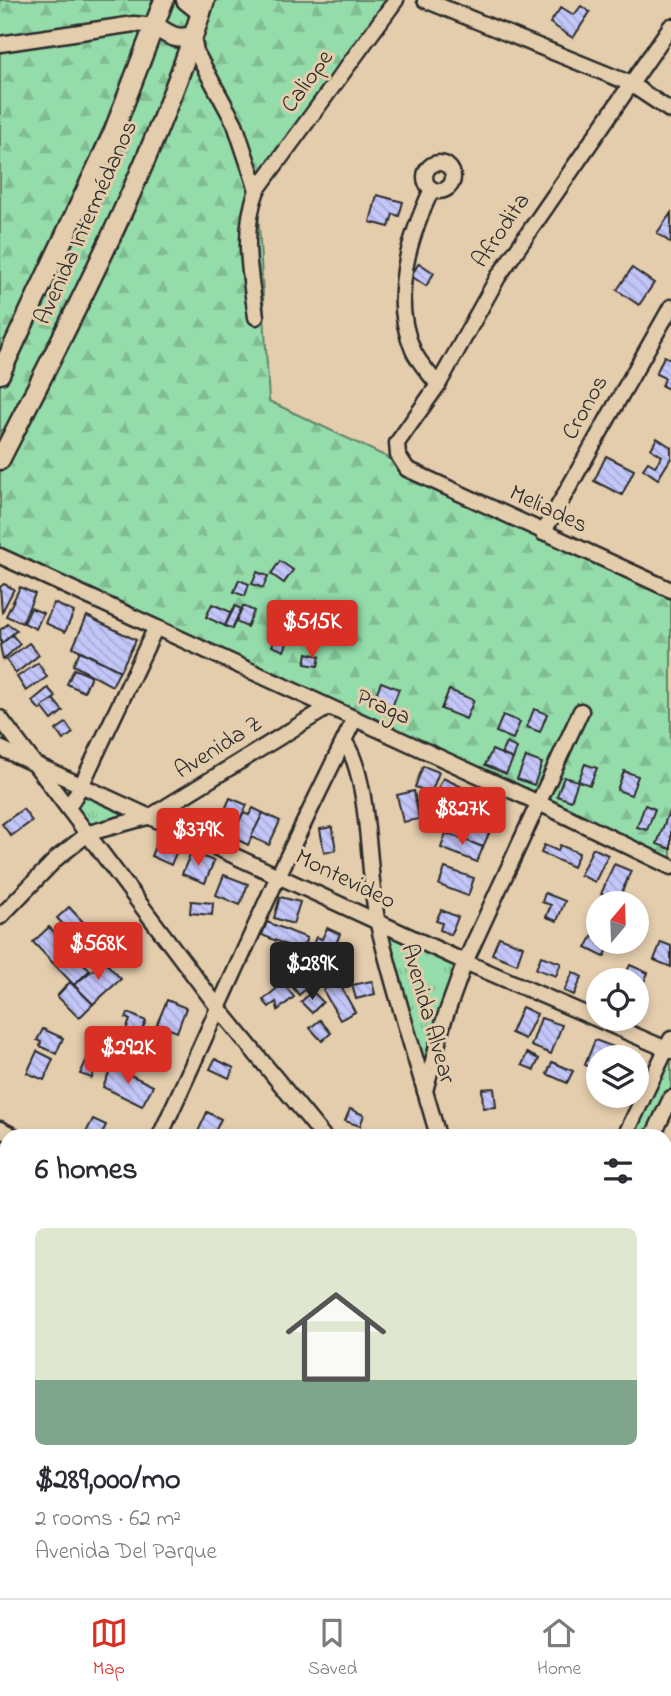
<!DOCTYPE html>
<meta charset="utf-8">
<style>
:root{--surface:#fff;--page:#f7f7f7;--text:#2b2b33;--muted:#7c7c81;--line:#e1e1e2;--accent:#d93025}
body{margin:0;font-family:"Indie Flower",sans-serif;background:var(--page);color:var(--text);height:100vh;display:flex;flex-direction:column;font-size:26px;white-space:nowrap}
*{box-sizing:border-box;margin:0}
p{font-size:23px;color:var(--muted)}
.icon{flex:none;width:38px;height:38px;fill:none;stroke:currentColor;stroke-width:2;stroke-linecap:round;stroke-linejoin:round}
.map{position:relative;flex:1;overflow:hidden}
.sheet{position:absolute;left:0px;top:1129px;width:672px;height:471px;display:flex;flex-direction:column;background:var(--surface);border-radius:21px 21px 0 0;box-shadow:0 4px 10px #0003}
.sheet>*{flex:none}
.needle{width:46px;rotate:19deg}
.fabs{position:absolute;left:586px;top:891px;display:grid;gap:14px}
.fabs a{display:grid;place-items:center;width:63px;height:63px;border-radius:50%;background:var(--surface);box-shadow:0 4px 10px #0003;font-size:35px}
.price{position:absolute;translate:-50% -60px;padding:0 16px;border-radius:7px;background:var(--accent);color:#fff;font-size:23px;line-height:46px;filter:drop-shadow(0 2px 4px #0008)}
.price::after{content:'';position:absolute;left:50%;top:42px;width:21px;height:16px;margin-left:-10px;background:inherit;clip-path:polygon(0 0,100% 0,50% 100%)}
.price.active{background:#222;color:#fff}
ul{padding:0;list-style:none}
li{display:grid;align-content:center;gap:14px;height:371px;padding:0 35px}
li+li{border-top:2px solid var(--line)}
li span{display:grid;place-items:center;height:217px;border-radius:10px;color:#555}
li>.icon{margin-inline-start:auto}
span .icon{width:126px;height:126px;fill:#fffc;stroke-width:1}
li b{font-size:30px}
h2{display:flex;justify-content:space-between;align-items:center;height:84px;padding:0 35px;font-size:30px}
.menu{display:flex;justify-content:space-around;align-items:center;height:98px;border-top:2px solid var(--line);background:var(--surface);font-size:19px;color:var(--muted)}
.menu a{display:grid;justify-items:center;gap:4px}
.menu .active{color:var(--accent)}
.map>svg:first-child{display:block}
</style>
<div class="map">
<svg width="671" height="1598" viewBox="0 0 671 1598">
<defs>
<pattern id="grass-tufts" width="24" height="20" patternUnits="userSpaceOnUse" patternTransform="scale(1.75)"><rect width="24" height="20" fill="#94dcaa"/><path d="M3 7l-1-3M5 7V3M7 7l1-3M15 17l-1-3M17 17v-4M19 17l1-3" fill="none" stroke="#80bd92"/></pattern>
<pattern id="forest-firs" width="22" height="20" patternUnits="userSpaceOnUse" patternTransform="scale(1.75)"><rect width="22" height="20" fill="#94dcaa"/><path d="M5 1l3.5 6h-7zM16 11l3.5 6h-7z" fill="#80bd92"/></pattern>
<pattern id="building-back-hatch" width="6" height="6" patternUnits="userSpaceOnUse" patternTransform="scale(1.75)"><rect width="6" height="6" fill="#c3c6f8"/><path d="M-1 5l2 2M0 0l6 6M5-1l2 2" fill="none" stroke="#a8aad5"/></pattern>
</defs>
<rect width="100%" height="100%" fill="#e4cdad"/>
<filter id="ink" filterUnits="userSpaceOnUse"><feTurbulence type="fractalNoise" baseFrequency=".0143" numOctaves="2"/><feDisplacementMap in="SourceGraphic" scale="14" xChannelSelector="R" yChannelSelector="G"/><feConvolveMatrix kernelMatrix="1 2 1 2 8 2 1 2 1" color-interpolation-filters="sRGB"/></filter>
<g filter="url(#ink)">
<g fill="url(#grass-tufts)" stroke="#60846a" stroke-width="2">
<polygon points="0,718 39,768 151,816 89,833 39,768 0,748"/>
<polygon points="378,922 465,962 425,1091"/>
<polygon points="671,1035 671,1098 653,1136 625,1136"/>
<polygon points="665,1215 671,1220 671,1571 665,1576"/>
<polygon points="390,1593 405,1592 640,1593 631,1598 393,1598"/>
</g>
<polygon fill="url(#forest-firs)" stroke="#60846a" stroke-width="2" points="0,0 396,0 257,190 269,401 671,592 671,867 0,556 0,48 154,25 0,44"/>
<g fill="url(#building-back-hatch)" stroke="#2b2b2b" stroke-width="2">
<polygon points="581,6 590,12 573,38 550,23 561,7 574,15"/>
<polygon points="377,195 403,202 399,216 393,214 389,227 370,222"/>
<polygon points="671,213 671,243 657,233"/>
<polygon points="419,263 434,273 426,286 411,276"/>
<polygon points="632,268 654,283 639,305 617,290"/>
<polygon points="664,356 671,359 671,390 662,386 665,378 656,374"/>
<polygon points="657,438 671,447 671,458 658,479 643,469 648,462 655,466 662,456 651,449"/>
<polygon points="606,456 634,470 622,495 594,481"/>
<polygon points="280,561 293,570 284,583 271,574"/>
<polygon points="257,572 268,576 263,588 252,584"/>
<polygon points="239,580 249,584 245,596 234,592"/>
<polygon points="4,584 14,589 2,612 0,587"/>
<polygon points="20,587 35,594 22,623 6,616"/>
<polygon points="54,603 74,612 65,632 45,623"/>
<polygon points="212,604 231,612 225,626 206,617"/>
<polygon points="235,606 241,609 232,629 225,626"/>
<polygon points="243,606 254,611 247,627 236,622"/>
<polygon points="31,608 43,613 36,629 24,623"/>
<polygon points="87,616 136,640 120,671 73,647"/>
<polygon points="8,624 17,630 1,644 0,630"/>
<polygon points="12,635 20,644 3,660 0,645"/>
<polygon points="276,636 288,640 284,651 272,646"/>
<polygon points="29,643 39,655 16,673 6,660"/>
<polygon points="80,651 120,671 112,686 73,665"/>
<polygon points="307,653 320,656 318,666 305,664"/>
<polygon points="38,663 47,677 26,691 17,677"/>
<polygon points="74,669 91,676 84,692 67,684"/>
<polygon points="381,682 399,689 390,712 372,705"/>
<polygon points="48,688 56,697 40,710 32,701"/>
<polygon points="449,690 474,700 466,719 441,709"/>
<polygon points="53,699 63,711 52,720 42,707"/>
<polygon points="534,709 547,714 540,732 527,727"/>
<polygon points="503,715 520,722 513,739 496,732"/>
<polygon points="66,723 73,733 63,740 56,730"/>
<polygon points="506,743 517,748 513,759 501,754"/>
<polygon points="492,750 513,759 506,774 485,765"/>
<polygon points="526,757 542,763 534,785 517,779"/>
<polygon points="585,764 597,768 590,785 578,781"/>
<polygon points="423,766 439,772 431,793 415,787"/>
<polygon points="624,771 638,776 631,795 617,790"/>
<polygon points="564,777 578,781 571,801 557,796"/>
<polygon points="443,778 466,789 455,814 431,803"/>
<polygon points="466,789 502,805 490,831 455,815"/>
<polygon points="414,791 419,819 403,822 397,795"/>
<polygon points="230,798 247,805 234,832 218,825"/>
<polygon points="645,805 655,809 647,830 637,827"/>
<polygon points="253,808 263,813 248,845 232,837 243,813 249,815"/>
<polygon points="23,809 32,821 11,836 2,824"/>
<polygon points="669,811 671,811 671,849 657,844"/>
<polygon points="263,813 280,821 269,845 251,837"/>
<polygon points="455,815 490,831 483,847 446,833"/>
<polygon points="332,827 336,850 324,852 320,829"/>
<polygon points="446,833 483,847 477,862 441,848"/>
<polygon points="158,839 178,848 171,865 151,856"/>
<polygon points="544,845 558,851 560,845 579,853 573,867 541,853"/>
<polygon points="593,848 608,855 595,882 580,875"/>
<polygon points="191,852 214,861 205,883 182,874"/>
<polygon points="614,864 631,871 618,901 601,894"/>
<polygon points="445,868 474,878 468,896 439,885"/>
<polygon points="224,875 248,884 240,905 216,895"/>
<polygon points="545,893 565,901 557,921 546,917 551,905 542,902"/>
<polygon points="280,897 300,902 293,924 274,918"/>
<polygon points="191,901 213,903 212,915 190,913"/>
<polygon points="69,907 89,928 77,939 57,918"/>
<polygon points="441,910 458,917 451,935 440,930 442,923 436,921"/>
<polygon points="267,922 307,938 301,951 262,935"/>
<polygon points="49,927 90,970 74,985 33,942"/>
<polygon points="327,928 340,934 331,956 312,948 316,937 322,939"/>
<polygon points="593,935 598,937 598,942 611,944 604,957 586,948"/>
<polygon points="499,937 523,946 517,964 492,954"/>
<polygon points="661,942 671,946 671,967 654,960"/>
<polygon points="541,956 561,963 556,976 536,969"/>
<polygon points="104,961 121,979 93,1004 74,985"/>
<polygon points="630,965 648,973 639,993 637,980 623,980"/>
<polygon points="296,971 308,987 299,995 286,979"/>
<polygon points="573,972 582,977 574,995 564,991"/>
<polygon points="338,981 355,1012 340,1020 323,990"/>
<polygon points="372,981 375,994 356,999 352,985"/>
<polygon points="70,982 93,1004 79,1018 57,996"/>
<polygon points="283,983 294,997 278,1010 276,1002 269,1007 263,1000"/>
<polygon points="312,991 323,1002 312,1013 301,1002"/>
<polygon points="167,1000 186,1008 177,1032 157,1024"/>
<polygon points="522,1007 537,1014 525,1039 511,1033"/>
<polygon points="128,1013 146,1021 136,1043 123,1037 130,1020 126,1018"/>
<polygon points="541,1018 562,1025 551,1054 531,1046"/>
<polygon points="320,1020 331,1033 322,1041 310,1028"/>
<polygon points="43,1029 63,1038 56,1054 40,1046 41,1042 37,1040"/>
<polygon points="595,1040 614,1047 610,1057 598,1057 598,1070 585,1065"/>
<polygon points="115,1041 128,1046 122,1063 108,1058"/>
<polygon points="133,1047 145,1052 137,1069 125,1064"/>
<polygon points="37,1051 53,1059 44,1080 27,1073"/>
<polygon points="527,1053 539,1059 534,1070 522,1065"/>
<polygon points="89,1055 107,1064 105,1072 95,1067 92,1078 80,1074"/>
<polygon points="215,1059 234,1068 229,1078 210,1069"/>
<polygon points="552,1062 573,1071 567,1083 547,1074"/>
<polygon points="112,1066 153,1086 142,1106 103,1087"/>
<polygon points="494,1088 496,1107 483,1108 482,1089"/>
<polygon points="350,1109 364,1115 360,1126 345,1121"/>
<polygon points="207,1112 221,1119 213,1136 196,1136"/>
<polygon points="93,1119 106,1125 101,1136 84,1136"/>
<polygon points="4,1588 7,1592 23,1598 0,1598"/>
<polygon points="226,1592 256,1592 256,1593 247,1598 229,1598"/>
</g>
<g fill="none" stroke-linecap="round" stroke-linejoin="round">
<defs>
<g id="minor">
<polyline points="425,0 629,83 671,111"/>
<polyline points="671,26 498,277 438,385 397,443 398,455 407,469 671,590"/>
<polyline points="193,36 196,52 235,124 257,190"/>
<polyline points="0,44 134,24 155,26"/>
<circle cx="439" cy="177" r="14"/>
<path d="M 432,189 C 409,238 390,297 413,350 C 418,362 430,374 438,385"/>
<path d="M 256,317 C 250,272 241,233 257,190 L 396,0"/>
<polyline points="543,533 671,307"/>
<polyline points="0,556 541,804 671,867"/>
<polyline points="0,718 220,1010 323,1136"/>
<path d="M 344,741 C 371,776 367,877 378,924 C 395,995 418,1065 438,1136"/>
<polyline points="0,748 465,962 671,1051"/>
<polyline points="69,806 81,786 155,629"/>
<polyline points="0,917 57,858 89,833 151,816 327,708"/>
<polyline points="425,1091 444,1020 465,962 581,711"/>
<polyline points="0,1129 14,1136"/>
<polyline points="160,1136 279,874 354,720"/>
<polyline points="625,1136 671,1039"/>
<polyline points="653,1136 671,1098"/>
<polyline points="0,1194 7,1198"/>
<polyline points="665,1215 671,1220"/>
<polyline points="0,1422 7,1421"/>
<polyline points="0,1474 7,1459"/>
<polyline points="0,1568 7,1571"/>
<polyline points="665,1576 671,1571"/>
<polyline points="55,1592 67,1598"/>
<polyline points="390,1592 393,1598"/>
<polyline points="405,1592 414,1598"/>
<polyline points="96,1598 106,1592"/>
<polyline points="173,1598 176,1592"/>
<polyline points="631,1598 640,1592"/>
</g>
<g id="major">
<polyline points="186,0 201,12"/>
<path d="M 155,26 C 169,35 176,41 193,36"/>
<polyline points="0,374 113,133 164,0"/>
<path d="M 0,460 C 76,311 155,160 205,0"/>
</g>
</defs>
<use href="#minor" stroke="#2b2b2b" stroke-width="19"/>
<use href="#major" stroke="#2b2b2b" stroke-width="23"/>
<use href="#minor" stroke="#e4cdad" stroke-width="14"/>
<use href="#major" stroke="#e4cdad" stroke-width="18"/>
</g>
</g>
<g text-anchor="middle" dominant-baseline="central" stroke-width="6" stroke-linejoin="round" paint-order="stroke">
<g font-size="24" fill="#2b2b2b" stroke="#e4cdad">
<text transform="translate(308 82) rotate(-54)">Caliope</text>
<text transform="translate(87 223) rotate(-66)">Avenida Intermédanos</text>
<text transform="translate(502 231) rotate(-56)">Afrodita</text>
<text transform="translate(586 408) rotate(-61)">Cronos</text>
<text transform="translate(548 510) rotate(25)">Meliades</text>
<text transform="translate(383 708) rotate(24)">Praga</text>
<text transform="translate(219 748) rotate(-32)">Avenida Z</text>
<text transform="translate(345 880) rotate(26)">Montevideo</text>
<text transform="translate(427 1014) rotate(74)">Avenida Alvear</text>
</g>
</g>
</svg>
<div class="fabs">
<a><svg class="needle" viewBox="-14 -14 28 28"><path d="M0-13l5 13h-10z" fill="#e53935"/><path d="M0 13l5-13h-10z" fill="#7c7c81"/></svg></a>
<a><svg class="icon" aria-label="locate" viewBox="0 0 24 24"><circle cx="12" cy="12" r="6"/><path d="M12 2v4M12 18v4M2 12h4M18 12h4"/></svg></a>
<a><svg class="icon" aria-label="layers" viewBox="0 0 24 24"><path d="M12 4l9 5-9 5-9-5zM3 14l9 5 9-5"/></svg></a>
</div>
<b class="price" style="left:312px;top:660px">$515K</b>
<b class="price" style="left:462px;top:847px">$827K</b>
<b class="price" style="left:198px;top:868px">$379K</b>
<b class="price" style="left:98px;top:982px">$568K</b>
<b class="price active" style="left:312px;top:1002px">$289K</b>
<b class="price" style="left:128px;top:1086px">$292K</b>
<section class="sheet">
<h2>6 homes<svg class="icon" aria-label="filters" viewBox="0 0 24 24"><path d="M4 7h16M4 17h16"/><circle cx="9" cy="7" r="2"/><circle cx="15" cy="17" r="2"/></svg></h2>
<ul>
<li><span style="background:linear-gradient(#dfe7d0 70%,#7fa58c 0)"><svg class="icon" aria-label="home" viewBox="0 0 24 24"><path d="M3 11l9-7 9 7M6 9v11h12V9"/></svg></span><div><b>$289,000/mo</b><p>2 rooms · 62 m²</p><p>Avenida Del Parque</p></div></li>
</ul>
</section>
</div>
<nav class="menu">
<a class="active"><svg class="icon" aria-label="map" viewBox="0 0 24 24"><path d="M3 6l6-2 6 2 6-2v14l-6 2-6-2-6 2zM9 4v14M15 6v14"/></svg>Map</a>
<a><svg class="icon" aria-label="saved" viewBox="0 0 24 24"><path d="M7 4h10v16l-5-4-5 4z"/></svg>Saved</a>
<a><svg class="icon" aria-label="home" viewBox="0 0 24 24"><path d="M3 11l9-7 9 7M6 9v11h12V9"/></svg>Home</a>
</nav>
